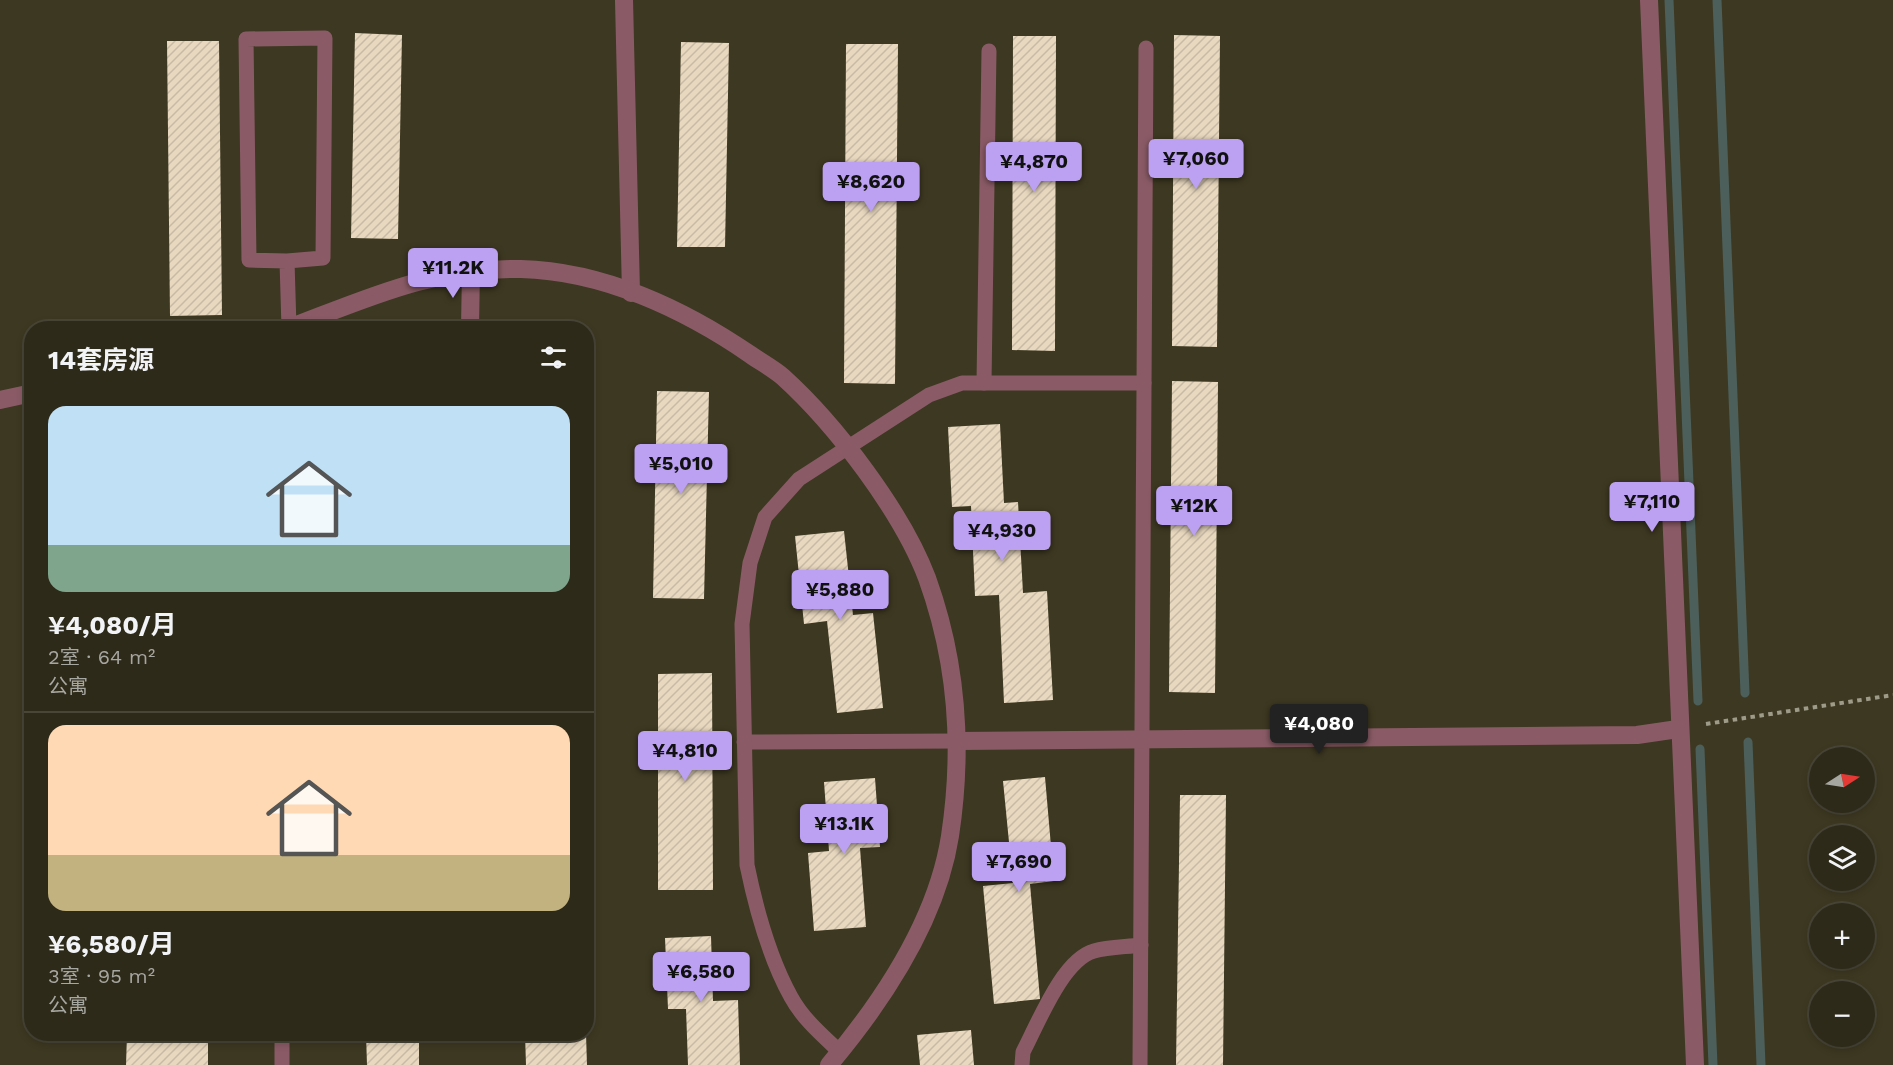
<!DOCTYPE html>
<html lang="zh">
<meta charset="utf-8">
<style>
:root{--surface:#2e2a19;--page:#3a3626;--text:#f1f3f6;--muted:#a7a7a2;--line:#494638;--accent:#bca0f2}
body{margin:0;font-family:"Work Sans","Noto Sans SC",sans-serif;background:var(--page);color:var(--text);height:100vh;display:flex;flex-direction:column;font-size:22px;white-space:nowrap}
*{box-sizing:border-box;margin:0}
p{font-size:20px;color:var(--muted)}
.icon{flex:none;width:33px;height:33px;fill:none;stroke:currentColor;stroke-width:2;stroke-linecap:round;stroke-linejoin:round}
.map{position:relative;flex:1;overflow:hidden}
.side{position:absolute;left:24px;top:321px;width:570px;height:720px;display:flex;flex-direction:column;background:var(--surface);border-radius:24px;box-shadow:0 3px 9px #0003,0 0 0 2px var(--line)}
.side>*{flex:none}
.needle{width:39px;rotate:78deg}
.tools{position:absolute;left:1809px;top:747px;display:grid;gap:12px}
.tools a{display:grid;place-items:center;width:66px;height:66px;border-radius:50%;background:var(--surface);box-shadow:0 3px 9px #0003,0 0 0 2px var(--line);font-size:30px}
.price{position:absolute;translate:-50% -51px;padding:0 14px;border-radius:6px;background:var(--accent);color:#111;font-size:20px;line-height:39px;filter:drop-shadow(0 2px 3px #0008)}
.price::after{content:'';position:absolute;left:50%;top:36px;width:18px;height:14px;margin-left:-9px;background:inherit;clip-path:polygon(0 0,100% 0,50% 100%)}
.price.selected{background:#222;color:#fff}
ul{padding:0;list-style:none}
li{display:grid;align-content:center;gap:12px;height:318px;padding:0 24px}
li+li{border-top:2px solid var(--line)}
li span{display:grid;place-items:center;height:186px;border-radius:18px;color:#555}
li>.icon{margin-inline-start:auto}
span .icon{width:108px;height:108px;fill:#fffc;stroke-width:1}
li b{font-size:26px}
h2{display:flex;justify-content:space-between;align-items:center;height:72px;padding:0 24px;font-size:26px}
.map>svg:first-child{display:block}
</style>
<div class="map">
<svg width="1893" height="1065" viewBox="0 0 1893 1065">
<defs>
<pattern id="building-hatch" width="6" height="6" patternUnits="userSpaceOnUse" patternTransform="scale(1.5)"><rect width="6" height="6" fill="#e8d8bf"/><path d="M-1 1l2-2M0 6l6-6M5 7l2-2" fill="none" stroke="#c8bba6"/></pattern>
</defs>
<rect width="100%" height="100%" fill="#3d3821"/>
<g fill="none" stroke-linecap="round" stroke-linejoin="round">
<g stroke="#4d5f5a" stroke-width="9">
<polyline points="1669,0 1698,701"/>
<polyline points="1717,0 1745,693"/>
<polyline points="1748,742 1761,1065"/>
<polyline points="1700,749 1713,1065"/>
</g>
</g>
<g fill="url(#building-hatch)">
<polygon points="355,33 402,35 398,239 351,238"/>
<polygon points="1174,35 1220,36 1217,347 1172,346"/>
<polygon points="1013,36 1056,36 1055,351 1012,350"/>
<polygon points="167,41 219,41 222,315 170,316"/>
<polygon points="681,42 729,43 725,247 677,247"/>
<polygon points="846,44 898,44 895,384 844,383"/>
<polygon points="1172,381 1218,382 1215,693 1169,692"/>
<polygon points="657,391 709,392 704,599 653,598"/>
<polygon points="1000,424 1004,503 1018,502 1023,593 1047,591 1053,700 1004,703 999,595 975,596 971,506 952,507 948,427"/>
<polygon points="844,531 853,615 873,613 883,708 837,713 827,621 804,624 795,536"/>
<polygon points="712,673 713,890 658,890 658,674"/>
<polygon points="1045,777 1054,881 1030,884 1040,999 994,1004 983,886 1013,883 1003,781"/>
<polygon points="875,778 880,847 860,848 866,927 814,931 808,853 829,851 824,782"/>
<polygon points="1180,795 1226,795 1223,1065 1176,1065"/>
<polygon points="711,936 713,1001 738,1000 740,1065 688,1065 686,1009 668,1009 665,938"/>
<polygon points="971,1030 974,1065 920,1065 917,1035"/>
<polygon points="127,1034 208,1034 208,1065 126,1065"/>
<polygon points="366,1034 419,1034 419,1065 367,1065"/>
<polygon points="525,1034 586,1034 587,1065 526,1065"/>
</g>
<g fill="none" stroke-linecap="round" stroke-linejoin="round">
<polyline stroke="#9f9b89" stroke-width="4" stroke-dasharray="4.5 4.5" stroke-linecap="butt" points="1706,724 1893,695"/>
<g stroke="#8a5b66" stroke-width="15">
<polyline points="287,261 249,260 246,39 325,38 323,258 287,261 289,328"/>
<polyline points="984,383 989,51"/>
<polyline points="744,742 957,741"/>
<polyline points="282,1034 282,1065"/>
<path d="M 840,1052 C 822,1035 803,1019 791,997 C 769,957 756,909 747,865 L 742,624 L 750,563 L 765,517 L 799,479 L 929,395 L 962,383 L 1144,383"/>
<path d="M 1022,1065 L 1023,1052 C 1038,1024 1062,960 1094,951 C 1108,947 1126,947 1141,945"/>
<polyline points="1140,1065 1146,48"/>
</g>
<g stroke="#8a5b66" stroke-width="18">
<polyline points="624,0 631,293"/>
<polyline points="1649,0 1695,1065"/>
<path d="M 289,328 C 368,298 434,267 521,269 C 603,271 684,309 751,355 C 761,362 774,369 783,377 C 836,425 902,512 927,578 C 957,661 963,750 950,836 C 937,920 882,1002 829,1065"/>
<polyline points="470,328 471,270"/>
<polyline points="0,400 32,393"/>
<polyline points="957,741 1637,735 1678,729"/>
</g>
</g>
</svg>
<div class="tools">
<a><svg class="needle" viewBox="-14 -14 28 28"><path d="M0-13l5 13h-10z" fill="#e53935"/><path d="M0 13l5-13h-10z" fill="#a7a7a2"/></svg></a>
<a><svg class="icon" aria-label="layers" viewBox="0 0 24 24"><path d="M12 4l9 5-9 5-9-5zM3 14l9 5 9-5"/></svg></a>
<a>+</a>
<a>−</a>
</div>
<b class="price" style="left:1196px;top:190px">¥7,060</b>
<b class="price" style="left:1034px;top:193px">¥4,870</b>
<b class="price" style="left:871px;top:213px">¥8,620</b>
<b class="price" style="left:453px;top:299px">¥11.2K</b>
<b class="price" style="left:681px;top:495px">¥5,010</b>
<b class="price" style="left:1652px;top:533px">¥7,110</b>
<b class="price" style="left:1194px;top:537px">¥12K</b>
<b class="price" style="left:1002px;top:562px">¥4,930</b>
<b class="price" style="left:840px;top:621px">¥5,880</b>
<b class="price selected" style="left:1319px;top:755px">¥4,080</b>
<b class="price" style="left:685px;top:782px">¥4,810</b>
<b class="price" style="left:844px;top:855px">¥13.1K</b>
<b class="price" style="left:1019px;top:893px">¥7,690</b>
<b class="price" style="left:701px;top:1003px">¥6,580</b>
<section class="side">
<h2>14套房源<svg class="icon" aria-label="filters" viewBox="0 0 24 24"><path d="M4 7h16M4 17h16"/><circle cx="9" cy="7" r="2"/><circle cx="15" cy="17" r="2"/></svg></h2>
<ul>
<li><span style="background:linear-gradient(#bfe0f5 75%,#7fa58c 0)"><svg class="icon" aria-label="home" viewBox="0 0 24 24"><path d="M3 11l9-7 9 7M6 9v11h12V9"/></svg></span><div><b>¥4,080/月</b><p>2室 · 64 m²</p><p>公寓</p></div></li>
<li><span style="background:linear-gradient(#ffd9b3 70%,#c2b280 0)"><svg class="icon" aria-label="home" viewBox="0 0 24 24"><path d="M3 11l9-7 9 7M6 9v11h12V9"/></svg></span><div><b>¥6,580/月</b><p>3室 · 95 m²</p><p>公寓</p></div></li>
</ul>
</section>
</div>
